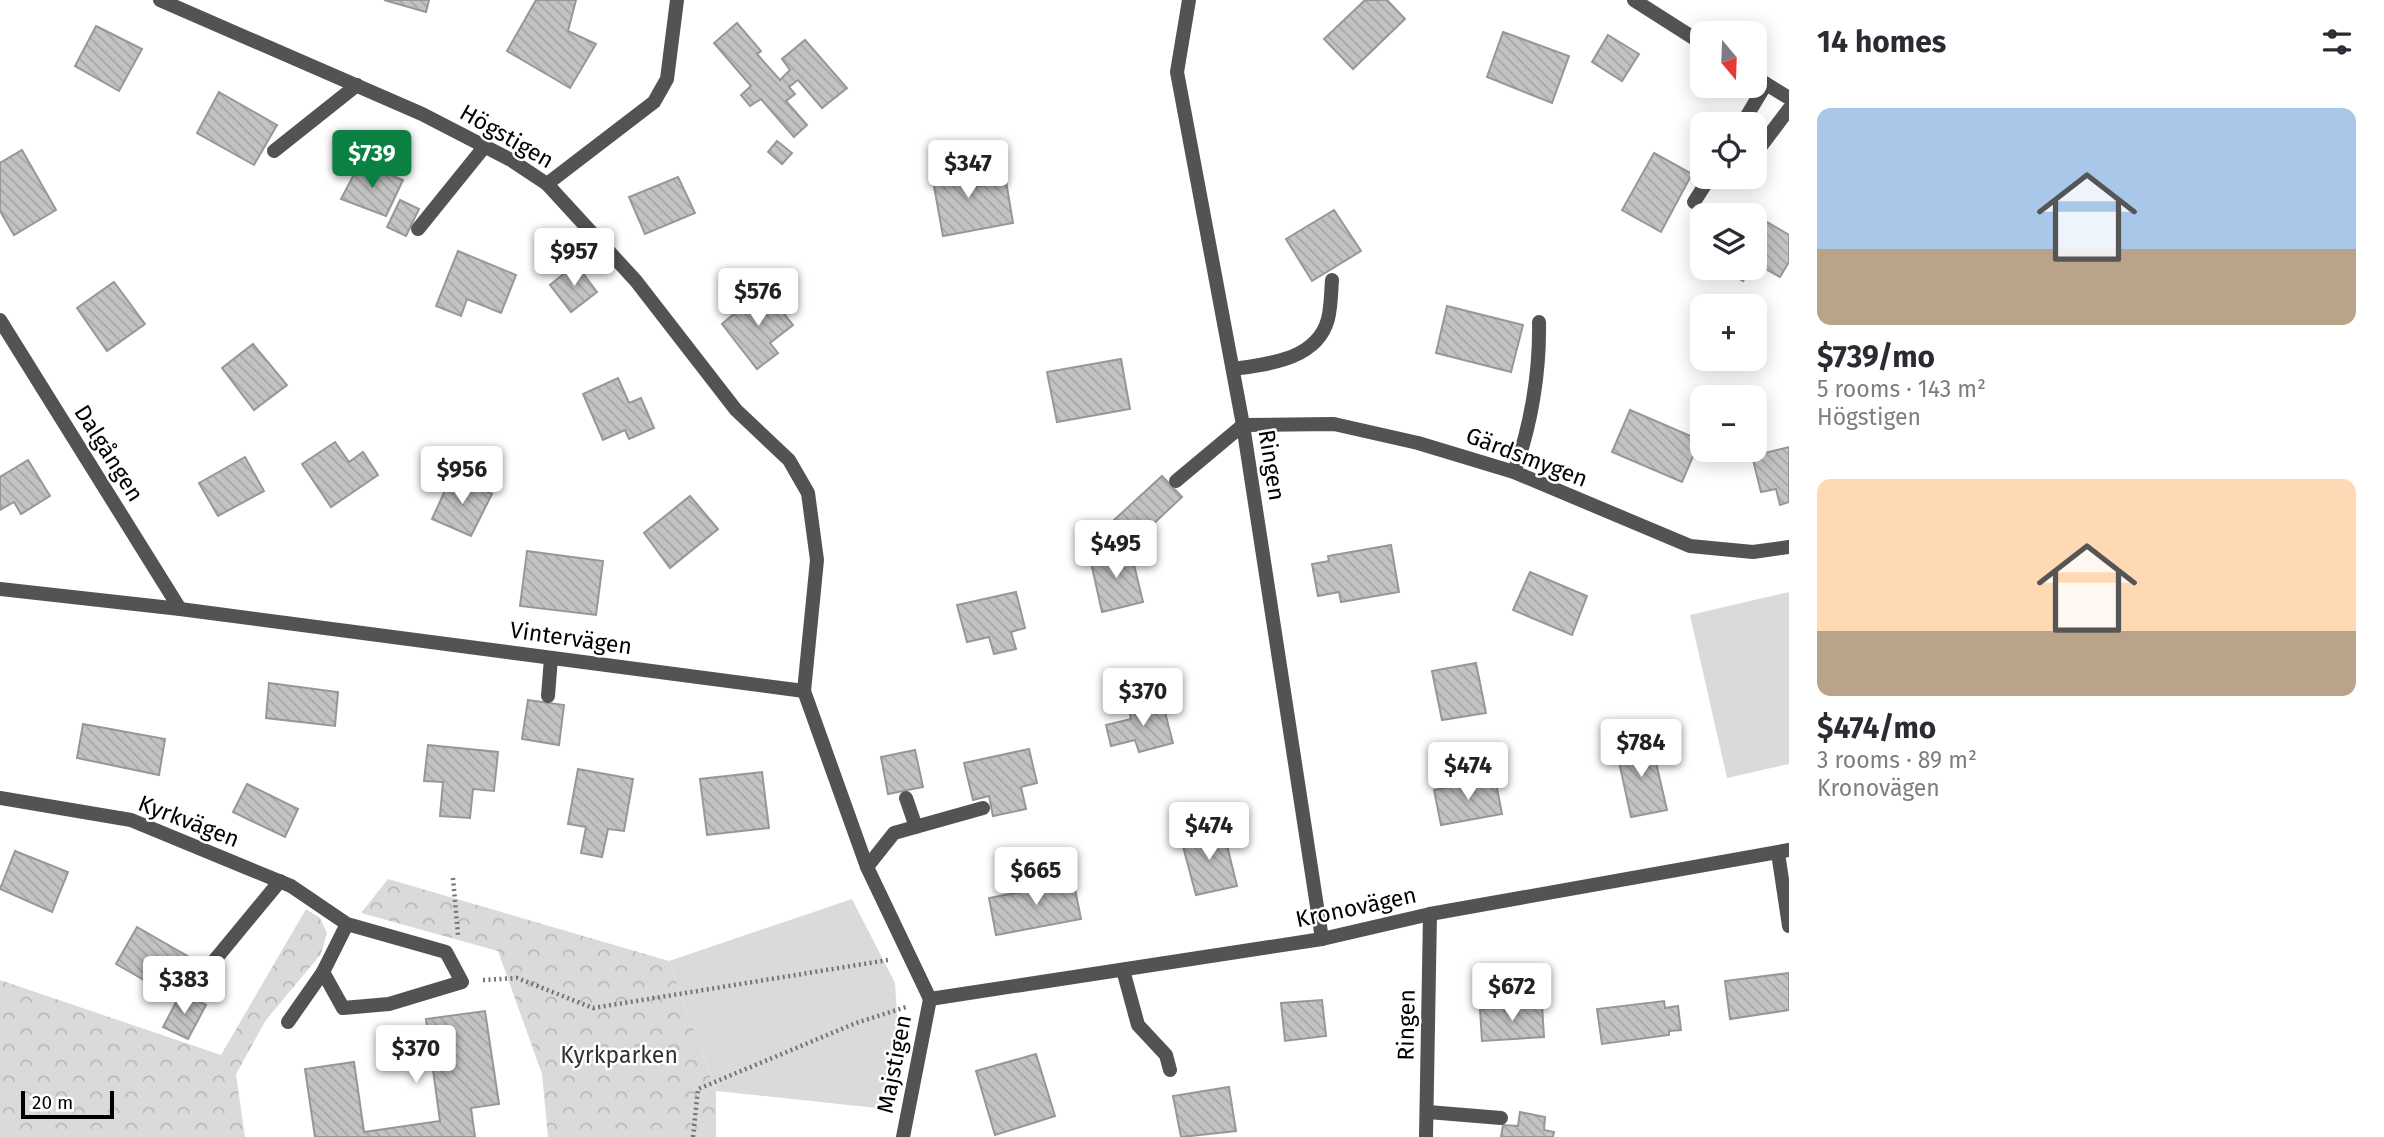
<!DOCTYPE html>
<meta charset="utf-8">
<style>
:root{--surface:#fff;--page:#f7f7f7;--text:#2b2b33;--muted:#7c7c81;--accent:#0b8043}
body{margin:0;font-family:"Fira Sans",sans-serif;background:var(--page);color:var(--text);height:100vh;display:flex;flex-direction:column;font-size:26px;white-space:nowrap}
*{box-sizing:border-box;margin:0}
p{font-size:23px;color:var(--muted)}
.icon{flex:none;width:38px;height:38px;fill:none;stroke:currentColor;stroke-width:2;stroke-linecap:round;stroke-linejoin:round}
.map{position:relative;flex:1;overflow:hidden}
.sheet{display:flex;flex-direction:column;background:var(--surface);width:595px}
.sheet>*{flex:none}
.needle{width:46px;rotate:161deg}
.fabs{position:absolute;left:1690px;top:21px;display:grid;gap:14px}
.fabs a{display:grid;place-items:center;width:77px;height:77px;border-radius:14px;background:var(--surface);box-shadow:0 4px 18px #0003;font-size:35px}
.scale{position:absolute;left:21px;bottom:18px;width:93px;box-sizing:border-box;padding-left:7px;border:4px solid #000;border-top:0;font-size:19px;line-height:24px;white-space:nowrap;color:#000;-webkit-text-stroke:5px #fff;paint-order:stroke}
.price{position:absolute;translate:-50% -60px;padding:0 16px;border-radius:7px;background:#fff;color:#222;font-size:23px;line-height:46px;filter:drop-shadow(0 2px 4px #0008)}
.price::after{content:'';position:absolute;left:50%;top:42px;width:21px;height:16px;margin-left:-10px;background:inherit;clip-path:polygon(0 0,100% 0,50% 100%)}
.price.on{background:var(--accent);color:#fff}
ul{padding:0;list-style:none}
li{display:grid;align-content:center;gap:14px;height:371px;padding:0 28px}
li span{display:grid;place-items:center;height:217px;border-radius:14px;color:#555}
li>.icon{margin-inline-start:auto}
span .icon{width:126px;height:126px;fill:#fffc;stroke-width:1}
li b{font-size:30px}
h2{display:flex;justify-content:space-between;align-items:center;height:84px;padding:0 28px;font-size:30px}
main{display:flex;flex:1;min-height:0}
.map>svg:first-child{display:block}
</style>
<main>
<div class="map">
<svg width="1789" height="1137" viewBox="0 0 1789 1137">
<defs>
<pattern id="forest-crowns" width="20" height="18" patternUnits="userSpaceOnUse" patternTransform="scale(1.75)"><rect width="20" height="18" fill="#dadada"/><path d="M2 6a3 3 0 1 1 6 0M12 15a3 3 0 1 1 6 0" fill="none" stroke="#b9b9b9"/></pattern>
<pattern id="building-back-hatch" width="6" height="6" patternUnits="userSpaceOnUse" patternTransform="scale(1.75)"><rect width="6" height="6" fill="#c3c3c3"/><path d="M-1 5l2 2M0 0l6 6M5-1l2 2" fill="none" stroke="#a6a6a6"/></pattern>
</defs>
<rect width="100%" height="100%" fill="#fff"/>
<g fill="url(#forest-crowns)">
<polygon points="388,879 669,961 716,1091 716,1137 548,1137 542,1074 498,951 361,913"/>
<polygon points="306,909 320,918 327,933 321,954 266,1020 236,1074 245,1137 0,1137 0,980 221,1055"/>
</g>
<g fill="#dadada">
<polygon points="1789,592 1789,764 1727,778 1690,615"/>
<polygon points="852,899 895,983 898,1032 886,1109 716,1091 669,961"/>
</g>
<g fill="url(#building-back-hatch)" stroke="#979797" stroke-width="2">
<polygon points="384,0 429,0 426,12"/>
<polygon points="536,0 576,0 568,31 596,44 570,88 507,51"/>
<polygon points="1365,0 1387,0 1405,19 1353,69 1324,39"/>
<polygon points="737,23 761,51 757,54 780,80 790,70 782,59 805,40 847,88 822,108 798,80 789,87 795,94 786,101 807,125 794,137 761,99 750,106 741,95 751,86 714,43"/>
<polygon points="96,26 142,49 119,91 75,66"/>
<polygon points="1503,32 1569,56 1552,103 1487,77"/>
<polygon points="1608,35 1639,54 1622,81 1592,62"/>
<polygon points="219,92 277,125 254,165 197,133"/>
<polygon points="777,141 792,153 782,164 768,152"/>
<polygon points="22,150 56,210 14,235 0,211 0,163"/>
<polygon points="1654,153 1692,174 1661,232 1622,210"/>
<polygon points="962,158 968,188 1006,181 1013,223 943,236 930,164"/>
<polygon points="360,163 403,180 386,216 341,199"/>
<polygon points="678,177 695,213 645,234 629,197"/>
<polygon points="400,200 419,209 406,236 387,227"/>
<polygon points="1334,210 1361,251 1312,281 1286,239"/>
<polygon points="1752,213 1789,235 1789,262 1780,277 1755,263 1755,215 1751,215"/>
<polygon points="458,251 516,275 501,313 467,299 461,316 436,306"/>
<polygon points="576,264 597,292 571,312 550,285"/>
<polygon points="1722,268 1751,268 1743,281"/>
<polygon points="114,282 145,324 107,351 77,308"/>
<polygon points="764,289 793,325 770,343 778,353 757,369 722,324"/>
<polygon points="1447,306 1523,325 1511,372 1436,353"/>
<polygon points="253,344 287,385 254,410 222,368"/>
<polygon points="1121,359 1130,409 1057,422 1047,372"/>
<polygon points="618,378 629,403 641,398 654,428 629,439 625,430 603,440 583,394"/>
<polygon points="1630,410 1700,440 1682,482 1612,452"/>
<polygon points="335,442 349,462 363,452 378,475 331,507 302,464"/>
<polygon points="1789,447 1789,502 1780,505 1776,489 1761,492 1752,456"/>
<polygon points="245,457 264,491 218,516 199,483"/>
<polygon points="28,460 50,496 21,514 14,502 0,510 0,477"/>
<polygon points="452,475 492,494 471,536 432,519"/>
<polygon points="1162,476 1182,497 1134,542 1114,520"/>
<polygon points="690,496 718,529 670,568 644,533"/>
<polygon points="1391,545 1399,592 1341,602 1339,592 1318,596 1312,564 1329,561 1328,556"/>
<polygon points="1130,548 1143,602 1102,612 1090,558"/>
<polygon points="527,551 603,561 596,615 520,606"/>
<polygon points="1530,572 1587,596 1572,635 1513,610"/>
<polygon points="1016,592 1025,628 1011,632 1016,649 994,654 989,637 967,642 957,605"/>
<polygon points="1476,663 1486,713 1442,720 1432,671"/>
<polygon points="269,683 338,692 335,726 266,718"/>
<polygon points="528,700 564,705 559,745 522,739"/>
<polygon points="1162,701 1173,743 1139,752 1135,740 1111,746 1106,725 1131,719 1129,710"/>
<polygon points="83,724 165,739 159,775 77,758"/>
<polygon points="1651,741 1667,810 1631,817 1616,748"/>
<polygon points="428,745 498,752 494,791 473,789 470,818 440,816 443,782 424,781"/>
<polygon points="1029,749 1037,783 1021,787 1026,809 993,816 989,796 973,800 964,763"/>
<polygon points="915,750 923,787 888,794 881,757"/>
<polygon points="578,769 633,779 624,831 608,829 602,857 581,853 586,827 568,824"/>
<polygon points="762,772 769,828 707,835 700,779"/>
<polygon points="1495,778 1502,814 1441,825 1434,790"/>
<polygon points="247,784 298,809 285,837 233,812"/>
<polygon points="1223,829 1237,886 1196,895 1181,839"/>
<polygon points="15,851 68,872 52,912 0,889"/>
<polygon points="1072,874 1081,919 996,935 989,898 1053,886 1052,878"/>
<polygon points="137,927 191,958 170,995 116,964"/>
<polygon points="1789,973 1789,1010 1730,1019 1725,981"/>
<polygon points="181,993 206,1005 188,1039 163,1027"/>
<polygon points="1322,1000 1326,1036 1285,1041 1281,1003"/>
<polygon points="1664,1001 1665,1008 1678,1006 1681,1030 1669,1031 1669,1035 1602,1044 1597,1009"/>
<polygon points="1542,1005 1544,1037 1482,1041 1480,1009"/>
<polygon points="485,1011 499,1104 471,1108 475,1137 315,1137 305,1069 354,1062 364,1132 440,1121 426,1019"/>
<polygon points="1036,1054 1055,1116 995,1135 976,1071"/>
<polygon points="1229,1087 1236,1131 1181,1137 1173,1096"/>
<polygon points="1520,1112 1545,1117 1544,1130 1554,1132 1553,1137 1501,1137 1503,1125 1518,1126"/>
</g>
<g fill="none" stroke-linecap="round" stroke-linejoin="round">
<g stroke="#757575" stroke-width="4.5" stroke-dasharray="2 3.5" stroke-linecap="butt">
<polyline points="453,878 458,935"/>
<polyline points="483,980 517,978 593,1008 888,960"/>
<polyline points="693,1137 698,1089 856,1023 906,1007"/>
</g>
<g stroke="#535353" stroke-width="14">
<polyline points="1742,124 1766,84"/>
<polyline points="274,151 357,85"/>
<polyline points="1755,154 1789,109"/>
<polyline points="1694,202 1710,177"/>
<polyline points="418,229 485,146"/>
<path d="M 1233,369 C 1268,364 1317,360 1328,319 C 1331,307 1331,293 1332,280"/>
<path d="M 1514,472 C 1531,426 1540,372 1539,322"/>
<polyline points="1176,481 1243,425"/>
<polyline points="548,696 551,658"/>
<polyline points="906,798 916,827"/>
<polyline points="1778,853 1789,926"/>
<polyline points="867,867 894,833 983,808"/>
<polyline points="1123,970 1138,1025 1166,1055 1170,1070"/>
<polyline points="192,994 214,961 280,881"/>
<polyline points="288,1022 323,972"/>
<polyline points="1428,1112 1501,1118"/>
</g>
<g stroke="#535353" stroke-width="14">
<polyline points="160,0 422,114 511,160 547,184 636,281 736,410 789,460 808,493 817,560 804,691"/>
<polyline points="1189,0 1177,72 1243,425 1322,939"/>
<polyline points="1634,0 1703,44"/>
<polyline points="1755,77 1789,98"/>
<polyline points="547,184 654,102 667,79 677,0"/>
<polyline points="0,320 180,609"/>
<polyline points="1243,425 1334,424 1418,443 1514,472 1690,546 1753,552 1789,547"/>
<polyline points="0,589 180,609 804,691 867,867 930,999"/>
<polyline points="0,798 131,820 291,886 347,924 446,952 462,982 389,1004 343,1008 323,972 347,924"/>
<polyline points="930,999 1322,939 1430,914 1789,850"/>
<polyline points="903,1137 930,999"/>
<polyline points="1426,1137 1430,914"/>
</g>
</g>
<g text-anchor="middle" dominant-baseline="central" stroke-width="5" stroke-linejoin="round" paint-order="stroke">
<g font-size="23" fill="#000" stroke="#fff">
<text transform="translate(507 136) rotate(30)">Högstigen</text>
<text transform="translate(109 453) rotate(58)">Dalgången</text>
<text transform="translate(1527 457) rotate(21)">Gärdsmygen</text>
<text transform="translate(1272 465) rotate(81)">Ringen</text>
<text transform="translate(571 638) rotate(8)">Vintervägen</text>
<text transform="translate(189 821) rotate(21)">Kyrkvägen</text>
<text transform="translate(1356 907) rotate(-12)">Kronovägen</text>
<text transform="translate(1406 1025) rotate(-89)">Ringen</text>
<text transform="translate(894 1064) rotate(-79)">Majstigen</text>
</g>
<g font-size="23" fill="#313131" stroke="#fff">
<text x="619" y="1055">Kyrkparken</text>
</g>
</g>
</svg>
<div class="fabs">
<a><svg class="needle" viewBox="-14 -14 28 28"><path d="M0-13l5 13h-10z" fill="#e53935"/><path d="M0 13l5-13h-10z" fill="#7c7c81"/></svg></a>
<a><svg class="icon" aria-label="locate" viewBox="0 0 24 24"><circle cx="12" cy="12" r="6"/><path d="M12 2v4M12 18v4M2 12h4M18 12h4"/></svg></a>
<a><svg class="icon" aria-label="layers" viewBox="0 0 24 24"><path d="M12 4l9 5-9 5-9-5zM3 14l9 5 9-5"/></svg></a>
<a>+</a>
<a>−</a>
</div>
<div class="scale">20 m</div>
<b class="price on" style="left:372px;top:190px">$739</b>
<b class="price" style="left:968px;top:200px">$347</b>
<b class="price" style="left:574px;top:288px">$957</b>
<b class="price" style="left:758px;top:328px">$576</b>
<b class="price" style="left:462px;top:506px">$956</b>
<b class="price" style="left:1116px;top:580px">$495</b>
<b class="price" style="left:1143px;top:728px">$370</b>
<b class="price" style="left:1641px;top:779px">$784</b>
<b class="price" style="left:1468px;top:802px">$474</b>
<b class="price" style="left:1209px;top:862px">$474</b>
<b class="price" style="left:1036px;top:907px">$665</b>
<b class="price" style="left:184px;top:1016px">$383</b>
<b class="price" style="left:1512px;top:1023px">$672</b>
<b class="price" style="left:416px;top:1085px">$370</b>
</div>
<section class="sheet">
<h2>14 homes<svg class="icon" aria-label="filters" viewBox="0 0 24 24"><path d="M4 7h16M4 17h16"/><circle cx="9" cy="7" r="2"/><circle cx="15" cy="17" r="2"/></svg></h2>
<ul>
<li><span style="background:linear-gradient(#a9c7e8 65%,#b9a48a 0)"><svg class="icon" aria-label="home" viewBox="0 0 24 24"><path d="M3 11l9-7 9 7M6 9v11h12V9"/></svg></span><div><b>$739/mo</b><p>5 rooms · 143 m²</p><p>Högstigen</p></div></li>
<li><span style="background:linear-gradient(#ffd9b3 70%,#b9a48a 0)"><svg class="icon" aria-label="home" viewBox="0 0 24 24"><path d="M3 11l9-7 9 7M6 9v11h12V9"/></svg></span><div><b>$474/mo</b><p>3 rooms · 89 m²</p><p>Kronovägen</p></div></li>
</ul>
</section>
</main>
